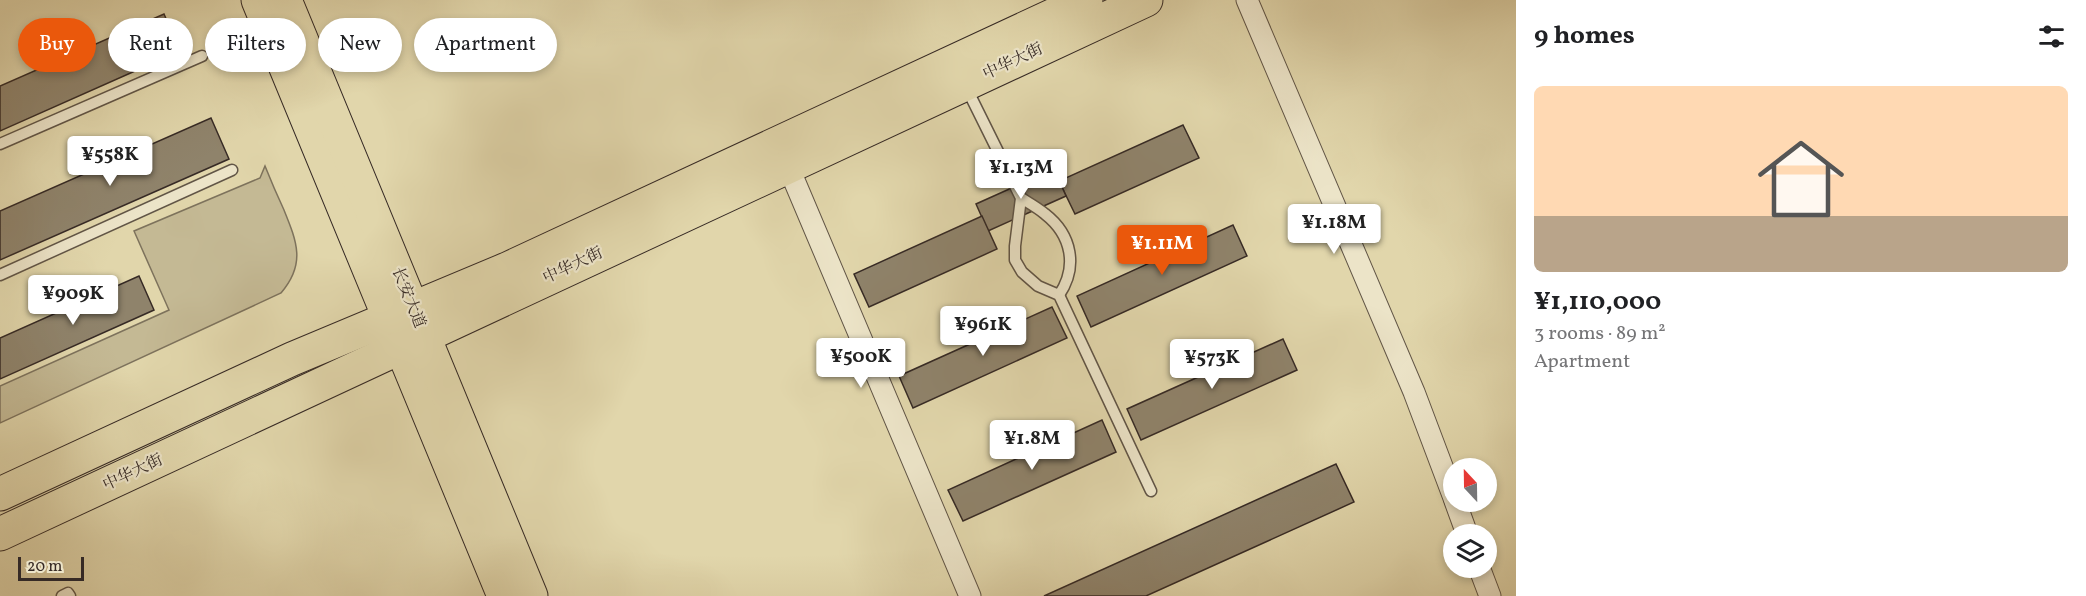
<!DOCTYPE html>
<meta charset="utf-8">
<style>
:root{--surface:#fff;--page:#f2f2f2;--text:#202124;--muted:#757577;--line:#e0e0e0;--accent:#ea580c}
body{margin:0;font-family:Vollkorn,"Noto Serif SC",serif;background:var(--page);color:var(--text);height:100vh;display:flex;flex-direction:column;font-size:22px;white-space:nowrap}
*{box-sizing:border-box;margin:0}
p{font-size:20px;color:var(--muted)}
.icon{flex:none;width:33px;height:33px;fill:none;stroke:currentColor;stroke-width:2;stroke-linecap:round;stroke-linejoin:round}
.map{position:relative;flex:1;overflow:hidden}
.sheet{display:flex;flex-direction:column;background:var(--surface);width:570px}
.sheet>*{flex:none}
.top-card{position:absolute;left:18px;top:18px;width:570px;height:54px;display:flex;gap:12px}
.needle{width:39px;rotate:338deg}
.buttons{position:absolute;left:1443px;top:458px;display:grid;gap:12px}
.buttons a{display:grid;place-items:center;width:54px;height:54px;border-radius:50%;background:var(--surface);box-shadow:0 3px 9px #0003;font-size:30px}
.scale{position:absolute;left:18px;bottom:15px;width:66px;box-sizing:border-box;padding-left:6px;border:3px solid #362a25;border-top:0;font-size:16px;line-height:21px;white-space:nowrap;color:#362a25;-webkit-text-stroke:4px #ece4c8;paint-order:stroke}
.price{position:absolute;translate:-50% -51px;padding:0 14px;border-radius:6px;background:#fff;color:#222;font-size:20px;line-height:39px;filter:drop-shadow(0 2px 3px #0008)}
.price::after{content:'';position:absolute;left:50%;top:36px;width:18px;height:14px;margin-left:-9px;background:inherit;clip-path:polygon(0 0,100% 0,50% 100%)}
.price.on{background:var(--accent);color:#fff}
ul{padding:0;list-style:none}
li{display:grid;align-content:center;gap:12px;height:318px;padding:0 18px}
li+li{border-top:2px solid var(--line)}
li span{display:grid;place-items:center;height:186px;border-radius:9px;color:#555}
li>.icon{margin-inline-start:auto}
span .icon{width:108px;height:108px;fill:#fffc;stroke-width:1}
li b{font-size:26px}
h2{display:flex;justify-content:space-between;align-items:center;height:72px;padding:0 18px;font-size:26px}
.chip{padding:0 21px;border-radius:27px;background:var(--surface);box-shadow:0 3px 9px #0003;font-size:21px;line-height:54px}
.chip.on{background:var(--accent);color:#fff}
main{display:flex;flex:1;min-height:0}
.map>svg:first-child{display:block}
</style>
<main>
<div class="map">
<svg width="1516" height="596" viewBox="0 0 1516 596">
<rect width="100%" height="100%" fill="#e1d6ab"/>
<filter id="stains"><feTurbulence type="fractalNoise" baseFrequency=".00333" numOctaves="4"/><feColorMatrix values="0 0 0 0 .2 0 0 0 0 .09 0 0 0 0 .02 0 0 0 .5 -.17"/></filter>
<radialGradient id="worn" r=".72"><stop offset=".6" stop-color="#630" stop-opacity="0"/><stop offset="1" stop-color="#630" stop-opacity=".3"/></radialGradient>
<path fill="#c4b994" stroke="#7d725c" stroke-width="1.5" d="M 265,166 C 271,181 277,195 284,210 C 297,242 306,264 281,293 L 0,423 L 0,386 L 169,310 L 134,231 L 260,178 Z"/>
<g fill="#8f836b" stroke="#362a25" stroke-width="1.5">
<polygon points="164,14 180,51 0,131 0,86"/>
<polygon points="211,118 229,159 0,260 0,211"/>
<polygon points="1183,125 1199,158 1075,214 1059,181"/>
<polygon points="1054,169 1066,196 988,231 976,204"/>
<polygon points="982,216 997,249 869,307 854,274"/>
<polygon points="1233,225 1247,256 1091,327 1077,296"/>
<polygon points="139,276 154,310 0,379 0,338"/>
<polygon points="1052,307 1067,338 913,408 899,376"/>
<polygon points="1283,339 1297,370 1141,440 1127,409"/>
<polygon points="1102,420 1116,452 963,521 948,490"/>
<polygon points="1336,464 1354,502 1146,596 1044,596"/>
</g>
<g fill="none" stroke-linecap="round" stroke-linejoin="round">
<defs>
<g id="lane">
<polyline points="966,87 1021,198 1015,246 1015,260 1022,272 1038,286 1059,295 1151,491"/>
<polyline points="0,144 202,56"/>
<path d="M 1021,198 C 1029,203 1038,208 1045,214 C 1072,235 1078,267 1059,295"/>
<polyline points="0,275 232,170"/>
<polyline points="62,596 68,593 70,596"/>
</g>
<g id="street">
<polyline points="1247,0 1414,392 1454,498"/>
<polyline points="788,166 970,596"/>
<polyline points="1455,501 1467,534"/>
<polyline points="1479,567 1490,596"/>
</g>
<g id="primary">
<polyline points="258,0 504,596"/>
<polyline points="285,0 531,596"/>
<polyline points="0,494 292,359 507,269 1086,0"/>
<polyline points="0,534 1146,0"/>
</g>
</defs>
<use href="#lane" stroke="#615546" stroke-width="13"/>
<use href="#street" stroke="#615546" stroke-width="23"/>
<use href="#primary" stroke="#362a25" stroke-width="35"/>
<use href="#lane" stroke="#ece4c8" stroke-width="10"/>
<use href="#street" stroke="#ece4c8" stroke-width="21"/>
<use href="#primary" stroke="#e1d6ab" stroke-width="33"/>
</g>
<g text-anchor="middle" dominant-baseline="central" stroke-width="4.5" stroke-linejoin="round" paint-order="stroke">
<g font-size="16" fill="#362a25" stroke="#ece4c8">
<text transform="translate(1013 62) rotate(-25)">中华大街</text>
<text transform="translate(573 266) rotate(-25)">中华大街</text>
<text transform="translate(408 298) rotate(68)">长安大道</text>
<text transform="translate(133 473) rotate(-25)">中华大街</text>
</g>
</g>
<rect width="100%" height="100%" filter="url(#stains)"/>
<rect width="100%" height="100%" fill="url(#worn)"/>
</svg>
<div class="buttons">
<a><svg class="needle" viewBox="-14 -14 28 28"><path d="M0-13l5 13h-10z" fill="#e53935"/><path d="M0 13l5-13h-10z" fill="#757577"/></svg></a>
<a><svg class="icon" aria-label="layers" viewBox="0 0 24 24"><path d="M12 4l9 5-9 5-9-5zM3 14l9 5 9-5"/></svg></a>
</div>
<div class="scale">20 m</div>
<b class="price" style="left:110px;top:187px">¥558K</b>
<b class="price" style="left:1021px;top:200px">¥1.13M</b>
<b class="price" style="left:1334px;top:255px">¥1.18M</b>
<b class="price on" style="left:1162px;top:276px">¥1.11M</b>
<b class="price" style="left:73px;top:326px">¥909K</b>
<b class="price" style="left:983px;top:357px">¥961K</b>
<b class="price" style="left:861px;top:389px">¥500K</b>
<b class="price" style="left:1212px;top:390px">¥573K</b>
<b class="price" style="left:1032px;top:471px">¥1.8M</b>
<div class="top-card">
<a class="chip on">Buy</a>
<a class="chip">Rent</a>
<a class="chip">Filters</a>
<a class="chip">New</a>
<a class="chip">Apartment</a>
</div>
</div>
<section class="sheet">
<h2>9 homes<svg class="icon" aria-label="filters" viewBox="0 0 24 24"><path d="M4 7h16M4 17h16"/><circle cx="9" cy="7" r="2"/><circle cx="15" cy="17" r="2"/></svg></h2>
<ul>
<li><span style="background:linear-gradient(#ffd9b3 70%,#b9a48a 0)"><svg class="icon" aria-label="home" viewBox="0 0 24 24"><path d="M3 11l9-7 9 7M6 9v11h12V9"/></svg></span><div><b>¥1,110,000</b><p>3 rooms · 89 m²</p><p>Apartment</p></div></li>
</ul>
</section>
</main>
